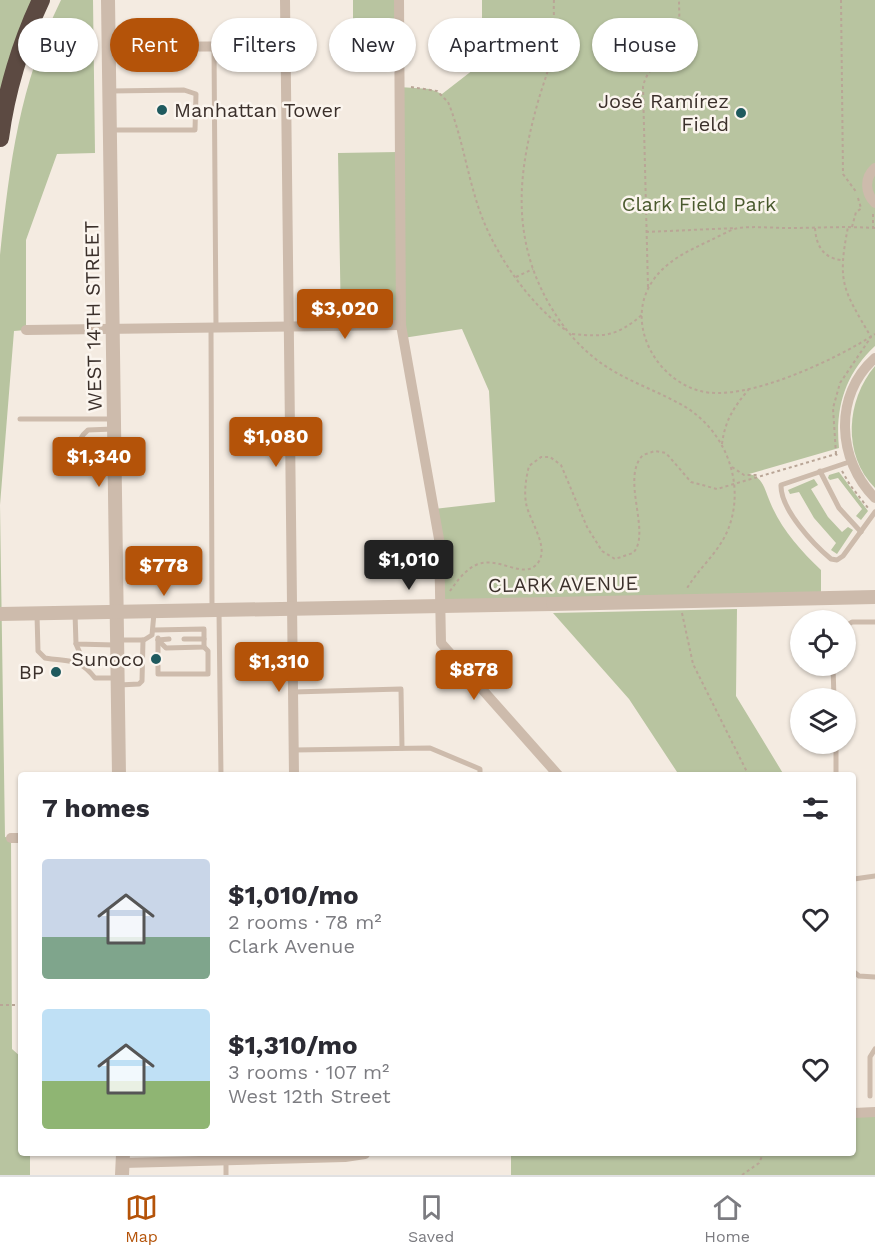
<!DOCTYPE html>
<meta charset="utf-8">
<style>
:root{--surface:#fff;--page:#f7f7f7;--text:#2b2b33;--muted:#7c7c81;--line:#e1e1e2;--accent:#b45309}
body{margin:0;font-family:"Work Sans",sans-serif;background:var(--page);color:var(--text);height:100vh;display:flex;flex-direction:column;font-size:22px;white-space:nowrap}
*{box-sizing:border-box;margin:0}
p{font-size:20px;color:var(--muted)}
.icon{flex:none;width:33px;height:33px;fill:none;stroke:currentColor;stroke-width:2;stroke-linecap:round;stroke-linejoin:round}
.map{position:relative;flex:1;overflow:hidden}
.sheet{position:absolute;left:18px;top:772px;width:838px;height:384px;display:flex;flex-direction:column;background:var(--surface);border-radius:6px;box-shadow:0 2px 4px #0004}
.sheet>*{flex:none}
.top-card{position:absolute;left:18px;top:18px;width:840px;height:54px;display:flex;gap:12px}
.tools{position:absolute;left:790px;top:610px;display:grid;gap:12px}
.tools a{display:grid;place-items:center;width:66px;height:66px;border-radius:50%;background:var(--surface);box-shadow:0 2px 4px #0004;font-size:30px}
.price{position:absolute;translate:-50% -51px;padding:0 14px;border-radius:6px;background:var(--accent);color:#fff;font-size:20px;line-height:39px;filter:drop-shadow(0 2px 3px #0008)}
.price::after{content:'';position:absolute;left:50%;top:36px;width:18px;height:14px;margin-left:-9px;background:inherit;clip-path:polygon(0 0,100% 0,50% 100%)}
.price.selected{background:#222;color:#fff}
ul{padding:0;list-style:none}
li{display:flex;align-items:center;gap:18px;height:150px;padding:0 24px}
li span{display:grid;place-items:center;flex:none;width:168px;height:120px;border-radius:6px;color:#555}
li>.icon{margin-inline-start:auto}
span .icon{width:72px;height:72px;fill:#fffc;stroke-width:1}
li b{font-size:26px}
h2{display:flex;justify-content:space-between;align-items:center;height:72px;padding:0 24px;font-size:26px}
.pill{padding:0 21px;border-radius:27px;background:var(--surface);box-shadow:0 2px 4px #0004;font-size:21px;line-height:54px}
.pill.selected{background:var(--accent);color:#fff}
.dock{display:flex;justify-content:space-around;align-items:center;height:84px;border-top:2px solid var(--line);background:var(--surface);font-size:16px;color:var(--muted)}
.dock a{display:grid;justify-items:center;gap:3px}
.dock .selected{color:var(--accent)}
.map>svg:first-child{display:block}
</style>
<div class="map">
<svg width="875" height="1175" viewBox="0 0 875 1175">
<rect width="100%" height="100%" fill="#f4ebe1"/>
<g fill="#b8c4a0">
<polygon points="0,0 33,0 0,95"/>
<path d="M 61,0 L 93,0 L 95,153 L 57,154 L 26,240 L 26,330 L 14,331 L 0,505 L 5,837 L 11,838 L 12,1049 L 21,1057 L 21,1154 L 30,1154 L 30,1175 L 0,1175 L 0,255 C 10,162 19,86 61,0 Z"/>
<rect x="353" y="0" width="46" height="38"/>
<path d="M 482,0 L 875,0 L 875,346 C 845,374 835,408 839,448 L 749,474 C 763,477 764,488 770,502 C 781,529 800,550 821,570 L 821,598 L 440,605 L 434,509 L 495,502 L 489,391 L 462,329 L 403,338 L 401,325 L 341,325 L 338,153 L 398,152 L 399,87 L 430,89 L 442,94 L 482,63 Z"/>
<path d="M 875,366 L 875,488 C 842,455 846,400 875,366 Z"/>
<polygon points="839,472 868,511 861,520 856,516 862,509 838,478 830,480 828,478 829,475"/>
<polygon points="814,479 818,485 811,489 828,517 842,532 848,527 853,530 837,554 831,550 836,543 814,518 799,492 790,494 788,490"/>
<polygon points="737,609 736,696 784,775 679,775 629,699 553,613"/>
<polygon points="875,1112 875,1175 511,1175 511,1154 854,1154 854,1113"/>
</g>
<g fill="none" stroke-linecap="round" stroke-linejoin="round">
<g stroke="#b9a596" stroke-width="2" stroke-dasharray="3 3" stroke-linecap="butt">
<path d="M 554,0 C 553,16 556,34 553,50 C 550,66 544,82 539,98 C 523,155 513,208 532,266 C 543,299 565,334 592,356 C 620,380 656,389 687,408 C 726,433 745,483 729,527 C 720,552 699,567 686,590"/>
<polyline points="841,0 843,174 857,193"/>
<path d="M 411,87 L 437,91 L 448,102 C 462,136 467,174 479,209 C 494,253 529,304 567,331"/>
<polyline points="858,198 861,208"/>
<polyline points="873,214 873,228"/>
<polyline points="852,227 856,212 862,208"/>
<path d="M 815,228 C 816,245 823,258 841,260"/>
<path d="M 875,228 C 846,226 817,228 789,228 C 772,228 754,226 738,228 C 729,230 718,237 709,241 C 688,251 668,260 654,279 C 623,321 655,379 700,391 C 745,403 837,359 875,334"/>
<polyline points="646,232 736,228"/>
<polyline points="516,277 533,269"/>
<path d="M 648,287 L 643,87 C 647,65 667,60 675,42 C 681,29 679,14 679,0"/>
<path d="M 572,334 C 605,337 616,337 643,314"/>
<path d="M 722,444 C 725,420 734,407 749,389"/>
<path d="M 836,454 L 833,408 L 840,383 L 871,337 C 843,289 837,283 848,227"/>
<polyline points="732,467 744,475 757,475"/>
<polyline points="842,471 850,485 868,508"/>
<path d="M 450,591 C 457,581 465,570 476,565 C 498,555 523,580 537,564 C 551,548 529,521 526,503 C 524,491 526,478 529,466 L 541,457 L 550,457 L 561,465 L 587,527 L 602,551 L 615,559 L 633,553 C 652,533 620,478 643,455 L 655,451 L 666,453 L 691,482 L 717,489 L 836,454 L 838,457"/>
<polyline points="682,613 693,664 749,776"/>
<polyline points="0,1005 21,1005"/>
<polyline points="742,1175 759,1163 763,1154"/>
</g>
<g stroke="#cdbbac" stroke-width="5">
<polyline points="214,46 216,327"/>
<polyline points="110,91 184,90 196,94 195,130 112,130"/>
<polyline points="211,328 212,610"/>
<polyline points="20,419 114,419"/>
<path d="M 113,429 L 88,430 C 74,441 75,462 90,473 L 115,473"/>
<path d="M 852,461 L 781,485 C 780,509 814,545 831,559 L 837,560 L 843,556 L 875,512"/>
<polyline points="820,471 839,508 861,532"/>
<polyline points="219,611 221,776"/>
<polyline points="75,613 76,644 115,645"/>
<path d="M 37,615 L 38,651 L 45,658 C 69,662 78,657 95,678 L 117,678"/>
<polyline points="846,626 852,622 875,622"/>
<polyline points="154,630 204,629 204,647 166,648 158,640"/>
<polyline points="184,639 204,639"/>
<polyline points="119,640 144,640 152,635 154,613"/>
<polyline points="158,640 169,639"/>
<polyline points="76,644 86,667"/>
<polyline points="158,652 158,638"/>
<polyline points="158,666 158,674 208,674 208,651 204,647"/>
<polyline points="833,666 834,699"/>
<polyline points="119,685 139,684 142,681 143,640"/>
<polyline points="293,692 401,689 402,748"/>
<polyline points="836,744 836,776"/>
<polyline points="294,750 430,748 480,769 480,776"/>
<polyline points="854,879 875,876"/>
<polyline points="854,972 859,976 875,977"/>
<polyline points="870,1096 870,1057 875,1049"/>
<polyline points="226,1160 226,1175"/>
</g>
<g stroke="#cdbbac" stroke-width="10">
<polyline points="285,0 294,776"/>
<polyline points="399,0 401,325 439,539 441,643 559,776"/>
<polyline points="109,47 286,46"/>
<path d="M 875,168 C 864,178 865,193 875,203"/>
<polyline points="26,330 401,325"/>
<path d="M 875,358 C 833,395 837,460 875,498"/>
<polyline points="11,838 21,838"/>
<polyline points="854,1113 875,1112"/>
<polyline points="123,1163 345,1157 365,1154"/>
</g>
<g stroke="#cdbbac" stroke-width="14">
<polyline points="108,0 119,776"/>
<polyline points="0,614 553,604"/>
<polyline points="122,1175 123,1154"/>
</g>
<path stroke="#5c4a42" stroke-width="18" d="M 0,138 C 6,92 21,42 41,0"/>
<polyline stroke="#cdbbac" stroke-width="14" points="553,604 875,597"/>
</g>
<g fill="#1f5a5e" stroke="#fbf5ee" stroke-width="2">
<circle cx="162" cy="110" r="6"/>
<circle cx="741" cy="113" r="6"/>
<circle cx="156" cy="659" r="6"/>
<circle cx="56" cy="672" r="6"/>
</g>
<g text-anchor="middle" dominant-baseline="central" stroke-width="5" stroke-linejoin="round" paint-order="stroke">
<g font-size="20" fill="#3b302b" stroke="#fbf5ee" text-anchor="end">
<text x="729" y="101">José Ramírez<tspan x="729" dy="23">Field</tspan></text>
<text x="174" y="110" text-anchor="start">Manhattan Tower</text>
<text x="144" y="659">Sunoco</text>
<text x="44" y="672">BP</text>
</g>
<g font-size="20" fill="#4a5a2e" stroke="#fbf5ee">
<text x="699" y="204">Clark Field Park</text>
</g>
<g font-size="20" fill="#3b302b" stroke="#fbf5ee">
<text transform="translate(93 316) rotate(-91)">WEST 14TH STREET</text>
<text transform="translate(563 584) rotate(-1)">CLARK AVENUE</text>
</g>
</g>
</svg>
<div class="tools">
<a><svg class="icon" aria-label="locate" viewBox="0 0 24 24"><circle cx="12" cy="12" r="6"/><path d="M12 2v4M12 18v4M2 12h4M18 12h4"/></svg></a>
<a><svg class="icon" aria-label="layers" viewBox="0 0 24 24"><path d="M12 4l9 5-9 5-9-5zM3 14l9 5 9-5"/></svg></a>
</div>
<b class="price" style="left:345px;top:340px">$3,020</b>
<b class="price" style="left:276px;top:468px">$1,080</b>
<b class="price" style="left:99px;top:488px">$1,340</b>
<b class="price selected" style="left:409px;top:591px">$1,010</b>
<b class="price" style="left:164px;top:597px">$778</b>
<b class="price" style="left:279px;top:693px">$1,310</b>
<b class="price" style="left:474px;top:701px">$878</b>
<div class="top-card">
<a class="pill">Buy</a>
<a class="pill selected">Rent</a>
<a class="pill">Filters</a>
<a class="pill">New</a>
<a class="pill">Apartment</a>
<a class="pill">House</a>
</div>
<section class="sheet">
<h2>7 homes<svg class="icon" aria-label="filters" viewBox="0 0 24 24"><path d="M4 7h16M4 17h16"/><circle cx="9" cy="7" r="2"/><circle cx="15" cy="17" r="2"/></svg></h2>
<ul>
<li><span style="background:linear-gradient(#c9d6e8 65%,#7fa58c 0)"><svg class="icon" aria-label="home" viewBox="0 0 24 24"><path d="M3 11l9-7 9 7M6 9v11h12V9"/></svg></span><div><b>$1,010/mo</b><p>2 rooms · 78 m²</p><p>Clark Avenue</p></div><svg class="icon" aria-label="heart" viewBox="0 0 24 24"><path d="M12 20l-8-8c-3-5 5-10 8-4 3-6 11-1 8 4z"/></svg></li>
<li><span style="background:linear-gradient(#bfe0f5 60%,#8fb573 0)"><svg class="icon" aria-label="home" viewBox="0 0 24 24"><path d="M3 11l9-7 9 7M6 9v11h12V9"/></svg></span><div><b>$1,310/mo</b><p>3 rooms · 107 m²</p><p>West 12th Street</p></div><svg class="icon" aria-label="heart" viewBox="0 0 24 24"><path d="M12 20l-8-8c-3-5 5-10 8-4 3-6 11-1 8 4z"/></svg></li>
</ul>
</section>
</div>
<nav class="dock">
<a class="selected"><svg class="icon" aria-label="map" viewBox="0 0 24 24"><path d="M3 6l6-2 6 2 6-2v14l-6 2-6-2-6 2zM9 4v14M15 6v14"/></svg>Map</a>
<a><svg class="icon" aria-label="saved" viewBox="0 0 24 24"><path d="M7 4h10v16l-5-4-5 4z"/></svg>Saved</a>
<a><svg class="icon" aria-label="home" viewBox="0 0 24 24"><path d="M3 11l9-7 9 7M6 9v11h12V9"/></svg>Home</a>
</nav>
